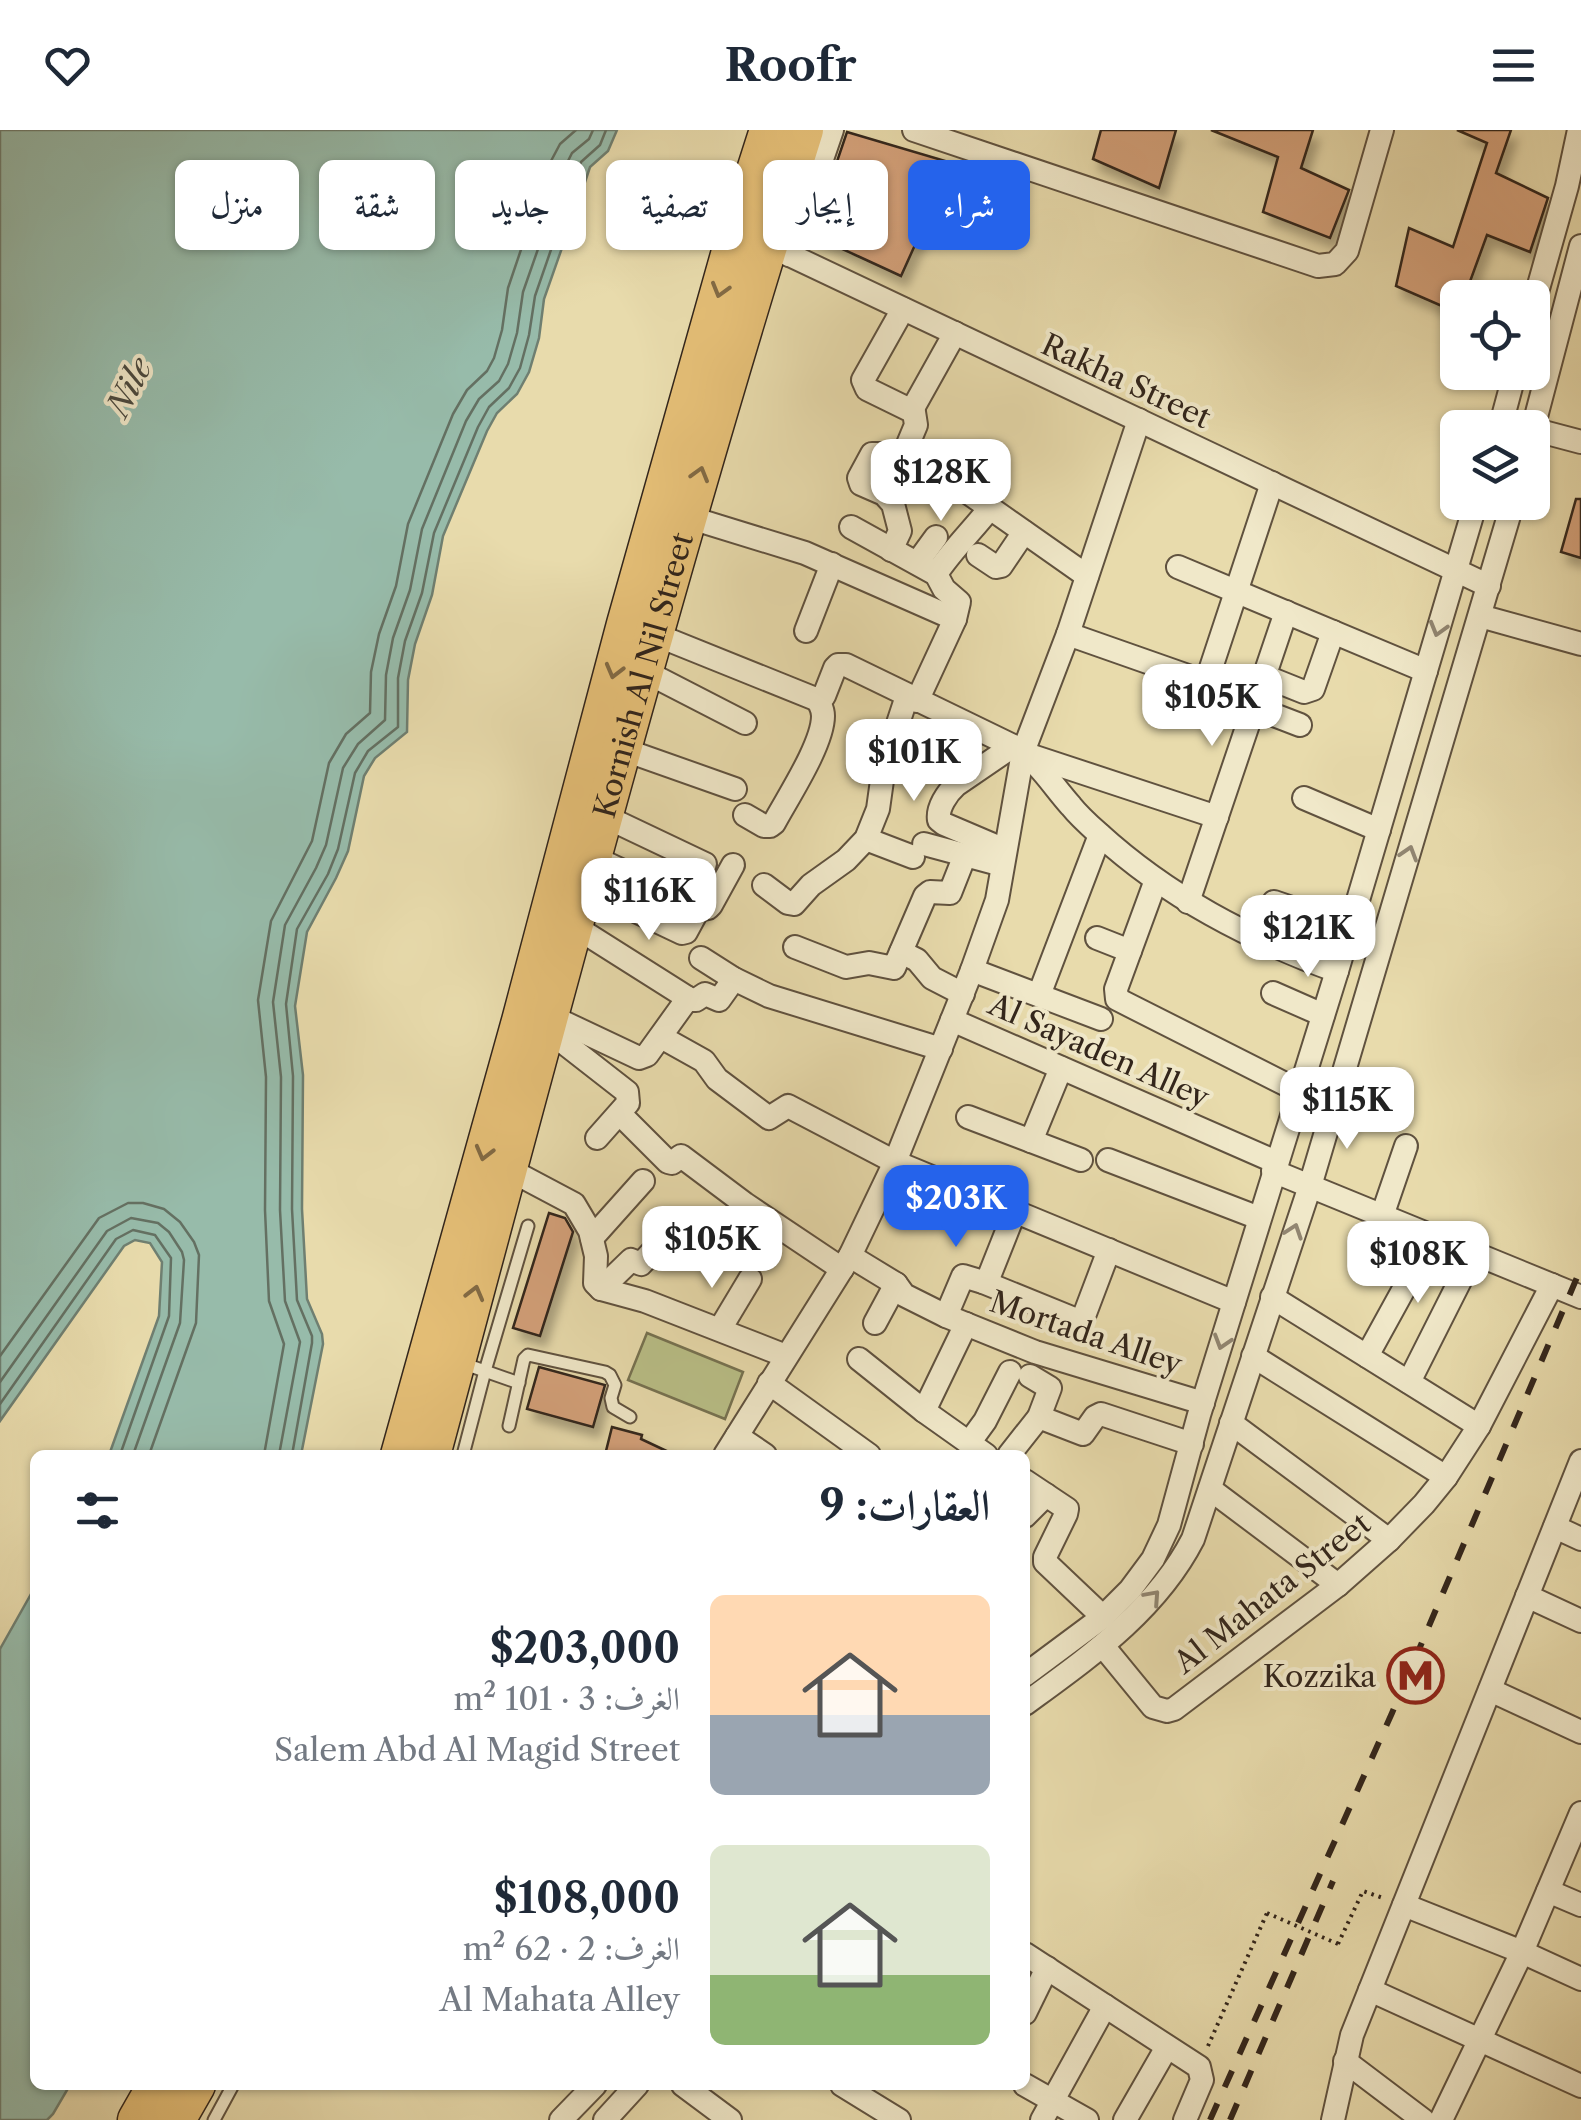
<!DOCTYPE html>
<html lang="ar">
<meta charset="utf-8">
<style>
:root{--surface:#fff;--page:#f2f2f3;--text:#1f2937;--muted:#747a83;--accent:#2563eb}
body{margin:0;font-family:"Libre Caslon Text",Amiri,serif;background:var(--page);color:var(--text);direction:rtl;height:100vh;display:flex;flex-direction:column;font-size:38px;white-space:nowrap}
*{box-sizing:border-box;margin:0}
p{font-size:32px;color:var(--muted)}
.icon{flex:none;width:55px;height:55px;fill:none;stroke:currentColor;stroke-width:2;stroke-linecap:round;stroke-linejoin:round}
.map{position:relative;flex:1;overflow:hidden;direction:ltr}
.side{position:absolute;left:30px;top:1320px;width:1000px;height:640px;display:flex;flex-direction:column;background:var(--surface);border-radius:15px;box-shadow:0 2px 8px #0004;direction:rtl}
.side>*{flex:none}
.hud{position:absolute;left:30px;top:30px;width:1000px;height:90px;direction:rtl;display:flex;gap:20px}
.tools{position:absolute;left:1440px;top:150px;display:grid;gap:20px}
.tools a{display:grid;place-items:center;width:110px;height:110px;border-radius:15px;background:var(--surface);box-shadow:0 2px 8px #0004;font-size:50px}
.price{position:absolute;translate:-50% -85px;padding:0 22px;border-radius:20px;background:#fff;color:#222;font-size:32px;line-height:65px;filter:drop-shadow(0 2px 5px #0008)}
.price::after{content:'';position:absolute;left:50%;top:60px;width:30px;height:22px;margin-left:-15px;background:inherit;clip-path:polygon(0 0,100% 0,50% 100%)}
.price.selected{background:var(--accent);color:#fff}
ul{padding:0;list-style:none}
li{display:flex;align-items:center;gap:30px;height:250px;padding:0 40px}
li span{display:grid;place-items:center;flex:none;width:280px;height:200px;border-radius:15px;color:#555}
li>.icon{margin-inline-start:auto}
span .icon{width:120px;height:120px;fill:#fffc;stroke-width:1}
li b{font-size:42px}
h2{display:flex;justify-content:space-between;align-items:center;height:120px;padding:0 40px;font-size:42px}
.pill{padding:0 35px;border-radius:15px;background:var(--surface);box-shadow:0 2px 8px #0004;font-size:35px;line-height:90px}
.pill.selected{background:var(--accent);color:#fff}
header{display:flex;justify-content:space-between;align-items:center;height:130px;padding:0 40px;background:var(--surface);font-size:45px;font-weight:800}
.map>svg:first-child{display:block}
</style>
<header><svg class="icon" aria-label="menu" viewBox="0 0 24 24"><path d="M4 6h16M4 12h16M4 18h16"/></svg>Roofr<svg class="icon" aria-label="heart" viewBox="0 0 24 24"><path d="M12 20l-8-8c-3-5 5-10 8-4 3-6 11-1 8 4z"/></svg></header>
<div class="map">
<svg width="1581" height="1990" viewBox="0 0 1581 1990">
<defs>
<filter id="shadow"><feDropShadow dx="6" dy="10" stdDeviation="5" flood-color="#0004"/></filter>
</defs>
<rect width="100%" height="100%" fill="#e8dbac"/>
<filter id="stains"><feTurbulence type="fractalNoise" baseFrequency=".002" numOctaves="4"/><feColorMatrix values="0 0 0 0 .2 0 0 0 0 .09 0 0 0 0 .02 0 0 0 .5 -.17"/></filter>
<radialGradient id="worn" r=".72"><stop offset=".6" stop-color="#630" stop-opacity="0"/><stop offset="1" stop-color="#630" stop-opacity=".3"/></radialGradient>
<polygon fill="#b9bf87" stroke="#767251" stroke-width="2.5" points="647,1203 743,1242 725,1289 628,1250"/>
<g fill="#97bbaa" stroke="#6f7f71" stroke-width="2.5">
<polygon points="0,0 617,0 608,21 590,37 582,61 544,169 539,208 529,242 517,264 497,283 487,301 443,406 432,465 415,514 408,550 407,602 375,628 364,646 348,721 336,748 307,802 295,876 303,945 302,1079 307,1169 322,1204 323,1214 301,1325 109,1325 159,1186 162,1132 150,1113 135,1110 124,1116 0,1291"/>
<polygon points="35,1457 35,1955 70,1955 53,1984 47,1990 0,1990 0,1519"/>
</g>
<g fill="none" stroke-linecap="round" stroke-linejoin="round">
<g stroke="#647062" stroke-width="2.5">
<polyline points="0,1226 99,1088 128,1073 143,1073 164,1079 180,1092 194,1112 199,1125 196,1193 149,1325"/>
<polyline points="0,1252 107,1101 131,1088 158,1093 169,1102 182,1122 184,1130 180,1193 133,1325"/>
<polyline points="0,1274 116,1109 133,1100 155,1105 171,1128 169,1186 120,1325"/>
<polyline points="264,1325 284,1214 269,1171 265,1080 266,947 258,870 271,791 312,711 329,633 346,604 370,583 371,542 379,504 396,456 408,394 453,284 467,260 487,241 494,228 502,200 508,158 551,31 560,14 576,0"/>
<polyline points="279,1325 300,1212 285,1171 280,1080 281,947 273,872 285,795 316,738 326,715 343,638 358,614 385,590 386,545 393,508 410,460 422,399 466,291 479,269 499,251 508,234 517,203 523,162 560,56 565,37 572,23 589,9 593,0"/>
<polyline points="292,1325 312,1213 312,1206 297,1170 292,1079 293,946 286,874 297,799 328,744 338,719 355,643 368,621 398,597 398,548 405,511 422,463 434,403 478,297 489,277 509,258 520,238 529,205 535,166 572,59 581,32 600,15 606,0"/>
</g>
</g>
<g fill="#d3a079" stroke="#32251b" stroke-width="2.5" filter="url(#shadow)">
<polygon points="1101,0 1176,0 1159,58 1093,29"/>
<polygon points="1211,0 1313,0 1301,38 1349,60 1330,108 1263,82 1278,27"/>
<polygon points="1457,0 1511,0 1496,43 1548,68 1530,122 1487,105 1464,168 1458,168 1458,183 1396,156 1409,98 1453,117 1487,13"/>
<polygon points="847,2 952,33 901,146 812,105"/>
<polygon points="1576,369 1581,369 1581,428 1561,422"/>
<polygon points="549,1083 565,1088 573,1102 540,1206 513,1198"/>
<polygon points="539,1237 605,1255 593,1297 527,1279"/>
<polygon points="612,1297 642,1305 641,1309 675,1325 605,1325"/>
</g>
<g fill="none" stroke-linecap="round" stroke-linejoin="round">
<defs>
<g id="service">
<polyline points="462,1233 519,1253"/>
<polyline points="509,1296 524,1229 528,1225 605,1242 610,1245 615,1255 611,1268 613,1277 630,1287"/>
<polyline points="463,1325 485,1241 528,1096"/>
<polyline points="214,1990 233,1955"/>
</g>
<g id="minor">
<polyline points="914,0 1318,136 1335,134 1347,121 1382,0"/>
<polyline points="758,110 1489,456"/>
<polyline points="789,125 832,0"/>
<polyline points="903,179 863,250 867,259 914,282 916,295 906,319 1087,446"/>
<polyline points="1532,180 1567,56 1579,0"/>
<polyline points="912,280 955,203"/>
<polyline points="1500,298 1515,242"/>
<polyline points="1532,299 1581,312"/>
<polyline points="1532,302 1581,116"/>
<polyline points="688,387 805,423 955,489"/>
<polyline points="851,397 936,444 944,459 959,472 955,489 917,571"/>
<polyline points="891,420 900,401 893,374 884,364 861,354 859,348 872,324 897,324 906,319"/>
<polyline points="978,425 996,437 1001,436 1024,402"/>
<polyline points="917,433 936,407"/>
<polyline points="1178,437 1426,541"/>
<path d="M 936,444 C 952,420 972,401 990,378"/>
<polyline points="1480,486 1581,514"/>
<path d="M 644,500 L 818,570 L 824,566 L 835,538 L 838,535 L 846,535 L 1013,616 C 1038,630 1052,655 1071,676 C 1079,686 1089,695 1098,703 C 1168,767 1249,809 1337,841"/>
<polyline points="806,501 832,434"/>
<polyline points="1068,504 1256,570"/>
<polyline points="644,541 745,593"/>
<polyline points="1264,546 1304,562 1313,559 1333,502"/>
<polyline points="1206,553 1272,353"/>
<polyline points="1253,577 1300,595"/>
<polyline points="622,619 735,659"/>
<polyline points="1029,625 1217,687"/>
<polyline points="1304,668 1379,700"/>
<path d="M 745,685 L 764,696 L 770,696 L 774,693 C 788,667 823,614 823,586 C 823,579 821,577 818,570"/>
<polyline points="604,686 705,734"/>
<polyline points="866,709 913,727"/>
<polyline points="924,714 1002,735"/>
<path d="M 1005,720 L 944,694 L 939,690 C 937,678 947,663 956,655 L 1013,616"/>
<polyline points="593,727 703,779 708,778 711,775 733,735"/>
<polyline points="1156,750 1116,859 1117,869 1299,961"/>
<polyline points="764,755 788,773 794,774 811,755 846,730 866,709 878,679 884,636 907,566"/>
<polyline points="585,757 682,803 686,802 699,778"/>
<polyline points="1188,772 1286,482"/>
<polyline points="1274,772 1350,798"/>
<polyline points="574,796 691,870 696,870 705,864 719,870 734,849"/>
<polyline points="1097,808 1130,821"/>
<polyline points="795,817 846,837 869,833 894,838 925,766 930,762 950,763 965,725"/>
<polyline points="901,822 917,830 932,848 963,864"/>
<polyline points="701,828 734,849 769,866 941,919"/>
<polyline points="972,840 1101,889"/>
<polyline points="1273,863 1323,885"/>
<polyline points="1039,865 1100,705"/>
<polyline points="548,885 639,928 647,925 688,868"/>
<polyline points="952,890 1276,1032"/>
<polyline points="545,898 627,962 628,973 597,1008"/>
<polyline points="661,907 704,931 717,949 769,988 788,976 895,1032 1234,1172"/>
<polyline points="620,984 668,1032 672,1033 681,1026 745,1074 842,1139"/>
<polyline points="968,987 1081,1030"/>
<polyline points="1031,1011 1061,938"/>
<polyline points="1108,1030 1259,1088"/>
<polyline points="508,1039 574,1074 590,1101 596,1126 595,1153 601,1159 645,1171 786,1226"/>
<polyline points="1273,1041 1581,1167"/>
<polyline points="1382,1086 1406,1016"/>
<polyline points="592,1108 643,1051"/>
<polyline points="850,1126 896,1154 904,1165 946,1186 1035,1222 1203,1273"/>
<polyline points="983,1152 1079,1191 1084,1186 1109,1120"/>
<polyline points="601,1159 631,1130 641,1134 675,1097 702,1118"/>
<polyline points="1272,1167 1479,1296"/>
<polyline points="946,1186 963,1146 983,1152 988,1149 1015,1081"/>
<polyline points="875,1193 896,1154"/>
<polyline points="720,1199 750,1149"/>
<polyline points="1253,1226 1446,1347"/>
<polyline points="1367,1226 1433,1106"/>
<polyline points="859,1229 924,1281 986,1325"/>
<polyline points="1409,1252 1474,1123"/>
<polyline points="769,1253 869,1325"/>
<polyline points="924,1281 966,1194"/>
<polyline points="1039,1287 1083,1304 1095,1287 1101,1284 1192,1314"/>
<polyline points="1231,1293 1389,1410"/>
<polyline points="737,1306 765,1325"/>
<polyline points="969,1313 985,1291 1010,1242"/>
<polyline points="725,1325 850,1126 895,1032 972,840 997,770 1023,622 1068,504 1139,290"/>
<polyline points="1009,1325 1039,1287 1050,1258 1030,1246"/>
<polyline points="1025,1351 1067,1379 1066,1384 1045,1427 1045,1432 1103,1487"/>
<polyline points="1210,1359 1338,1455"/>
<polyline points="1025,1386 1046,1365"/>
<polyline points="1555,1397 1581,1409"/>
<polyline points="1527,1466 1581,1491"/>
<polyline points="1103,1516 1153,1577 1167,1581 1174,1579 1338,1455 1389,1410 1424,1374 1446,1347 1479,1296 1552,1155"/>
<polyline points="1025,1545 1103,1487 1130,1460 1153,1429 1169,1395 1199,1285 1337,841 1476,372"/>
<polyline points="1490,1560 1581,1602"/>
<path d="M 1025,1574 C 1089,1527 1156,1481 1193,1409 L 1310,1056 L 1513,372"/>
<polyline points="1548,1761 1581,1775"/>
<polyline points="1404,1775 1522,1822 1581,1849"/>
<polyline points="1025,1824 1199,1937 1202,1950 1185,1990"/>
<polyline points="1370,1860 1581,1956"/>
<polyline points="1025,1883 1047,1838"/>
<polyline points="1345,1931 1423,1990"/>
<polyline points="683,1955 730,1990"/>
<polyline points="842,1955 899,1990"/>
<polyline points="1025,1955 1087,1990"/>
<polyline points="561,1990 595,1955"/>
<polyline points="605,1990 637,1955"/>
<polyline points="1042,1990 1105,1876"/>
<polyline points="1125,1990 1167,1917"/>
<polyline points="1333,1990 1352,1905 1581,1331"/>
<polyline points="1441,1990 1522,1822 1581,1683"/>
</g>
<g id="trunk">
<polyline points="400,1325 521,891 626,494 737,100 769,0"/>
<path id="s1" d="M 431,1325 C 550,882 666,438 804,0"/>
<polyline points="137,1990 157,1955"/>
<polyline points="176,1990 196,1955"/>
</g>
</defs>
<use href="#service" stroke="#60523f" stroke-width="15"/>
<use href="#minor" stroke="#60523f" stroke-width="26"/>
<use href="#trunk" stroke="#32251b" stroke-width="41"/>
<g stroke="#32251b" stroke-width="4" stroke-dasharray="2.5 5" stroke-linecap="butt">
<polyline points="1338,1814 1363,1761 1383,1768"/>
<polyline points="1208,1916 1267,1783"/>
</g>
<use href="#service" stroke="#f0e8c9" stroke-width="11"/>
<use href="#minor" stroke="#f0e8c9" stroke-width="22"/>
<use href="#trunk" stroke="#e4be76" stroke-width="38"/>
<g stroke="#32251b" stroke-width="6" stroke-dasharray="18 18" stroke-linecap="butt">
<polyline points="1210,1990 1392,1583 1581,1138"/>
<polyline points="1230,1990 1333,1751"/>
</g>
<polyline stroke="#32251b" stroke-width="4" stroke-dasharray="2.5 5" stroke-linecap="butt" points="1267,1783 1338,1814"/>
</g>
<defs><path id="oneway-chevron" d="M-2-3.5L2.5 0L-2 3.5" fill="none" stroke-width="1.6" stroke-linecap="round" stroke-linejoin="round" transform="scale(2.5)"/></defs>
<g stroke="#826a44">
<use href="#oneway-chevron" transform="translate(720 160) rotate(106)"/>
<use href="#oneway-chevron" transform="translate(700 344) rotate(-74)"/>
<use href="#oneway-chevron" transform="translate(614 541) rotate(105)"/>
<use href="#oneway-chevron" transform="translate(484 1023) rotate(105)"/>
<use href="#oneway-chevron" transform="translate(475 1163) rotate(-75)"/>
</g>
<g stroke="#918672">
<use href="#oneway-chevron" transform="translate(1438 499) rotate(106)"/>
<use href="#oneway-chevron" transform="translate(1409 723) rotate(-73)"/>
<use href="#oneway-chevron" transform="translate(1294 1101) rotate(-71)"/>
<use href="#oneway-chevron" transform="translate(1222 1212) rotate(107)"/>
<use href="#oneway-chevron" transform="translate(1153 1467) rotate(-48)"/>
</g>
<defs>
<symbol id="metro-ring" viewBox="-11 -11 22 22"><circle r="9.5" fill="#f0e8c9" stroke="#8f2418" stroke-width="1.5"/><path d="M-5.5 5V-5H-3L0 0L3-5H5.5V5H3V-.5L0 4L-3-.5V5Z" fill="#8f2418"/></symbol>
</defs>
<g fill-rule="evenodd">
<use href="#metro-ring" x="1384" y="1514" width="63" height="63"/>
</g>
<g text-anchor="middle" dominant-baseline="central" stroke-width="8" stroke-linejoin="round" paint-order="stroke">
<g font-size="30" fill="#32251b" stroke="#f0e8c9">
<text transform="translate(1126 251) rotate(25)">Rakha Street</text>
<text stroke="none"><textPath href="#s1" startOffset="808">Kornish Al Nil Street</textPath></text>
<text transform="translate(1099 921) rotate(24)">Al Sayaden Alley</text>
<text transform="translate(1086 1203) rotate(19)">Mortada Alley</text>
<text transform="translate(1272 1463) rotate(-38)">Al Mahata Street</text>
</g>
<g font-size="30" fill="#32251b" stroke="#f0e8c9" text-anchor="end">
<text x="1376" y="1546">Kozzika</text>
</g>
<g font-size="32" font-style="italic" fill="#4b4a3f" stroke="#f0e8c9">
<text transform="translate(129 257) rotate(-63)">Nile</text>
</g>
</g>
<rect width="100%" height="100%" filter="url(#stains)"/>
<rect width="100%" height="100%" fill="url(#worn)"/>
</svg>
<div class="tools">
<a><svg class="icon" aria-label="locate" viewBox="0 0 24 24"><circle cx="12" cy="12" r="6"/><path d="M12 2v4M12 18v4M2 12h4M18 12h4"/></svg></a>
<a><svg class="icon" aria-label="layers" viewBox="0 0 24 24"><path d="M12 4l9 5-9 5-9-5zM3 14l9 5 9-5"/></svg></a>
</div>
<b class="price" style="left:941px;top:394px">$128K</b>
<b class="price" style="left:1212px;top:619px">$105K</b>
<b class="price" style="left:914px;top:674px">$101K</b>
<b class="price" style="left:649px;top:813px">$116K</b>
<b class="price" style="left:1308px;top:850px">$121K</b>
<b class="price" style="left:1347px;top:1022px">$115K</b>
<b class="price selected" style="left:956px;top:1120px">$203K</b>
<b class="price" style="left:712px;top:1161px">$105K</b>
<b class="price" style="left:1418px;top:1176px">$108K</b>
<div class="hud">
<a class="pill selected">شراء</a>
<a class="pill">إيجار</a>
<a class="pill">تصفية</a>
<a class="pill">جديد</a>
<a class="pill">شقة</a>
<a class="pill">منزل</a>
</div>
<section class="side">
<h2>العقارات: 9<svg class="icon" aria-label="filters" viewBox="0 0 24 24"><path d="M4 7h16M4 17h16"/><circle cx="9" cy="7" r="2"/><circle cx="15" cy="17" r="2"/></svg></h2>
<ul>
<li><span style="background:linear-gradient(#ffd9b3 60%,#9aa5b1 0)"><svg class="icon" aria-label="home" viewBox="0 0 24 24"><path d="M3 11l9-7 9 7M6 9v11h12V9"/></svg></span><div><b>$203,000</b><p>الغرف: 3 · 101 m²</p><p>Salem Abd Al Magid Street</p></div></li>
<li><span style="background:linear-gradient(#dfe7d0 65%,#8fb573 0)"><svg class="icon" aria-label="home" viewBox="0 0 24 24"><path d="M3 11l9-7 9 7M6 9v11h12V9"/></svg></span><div><b>$108,000</b><p>الغرف: 2 · 62 m²</p><p>Al Mahata Alley</p></div></li>
</ul>
</section>
</div>
